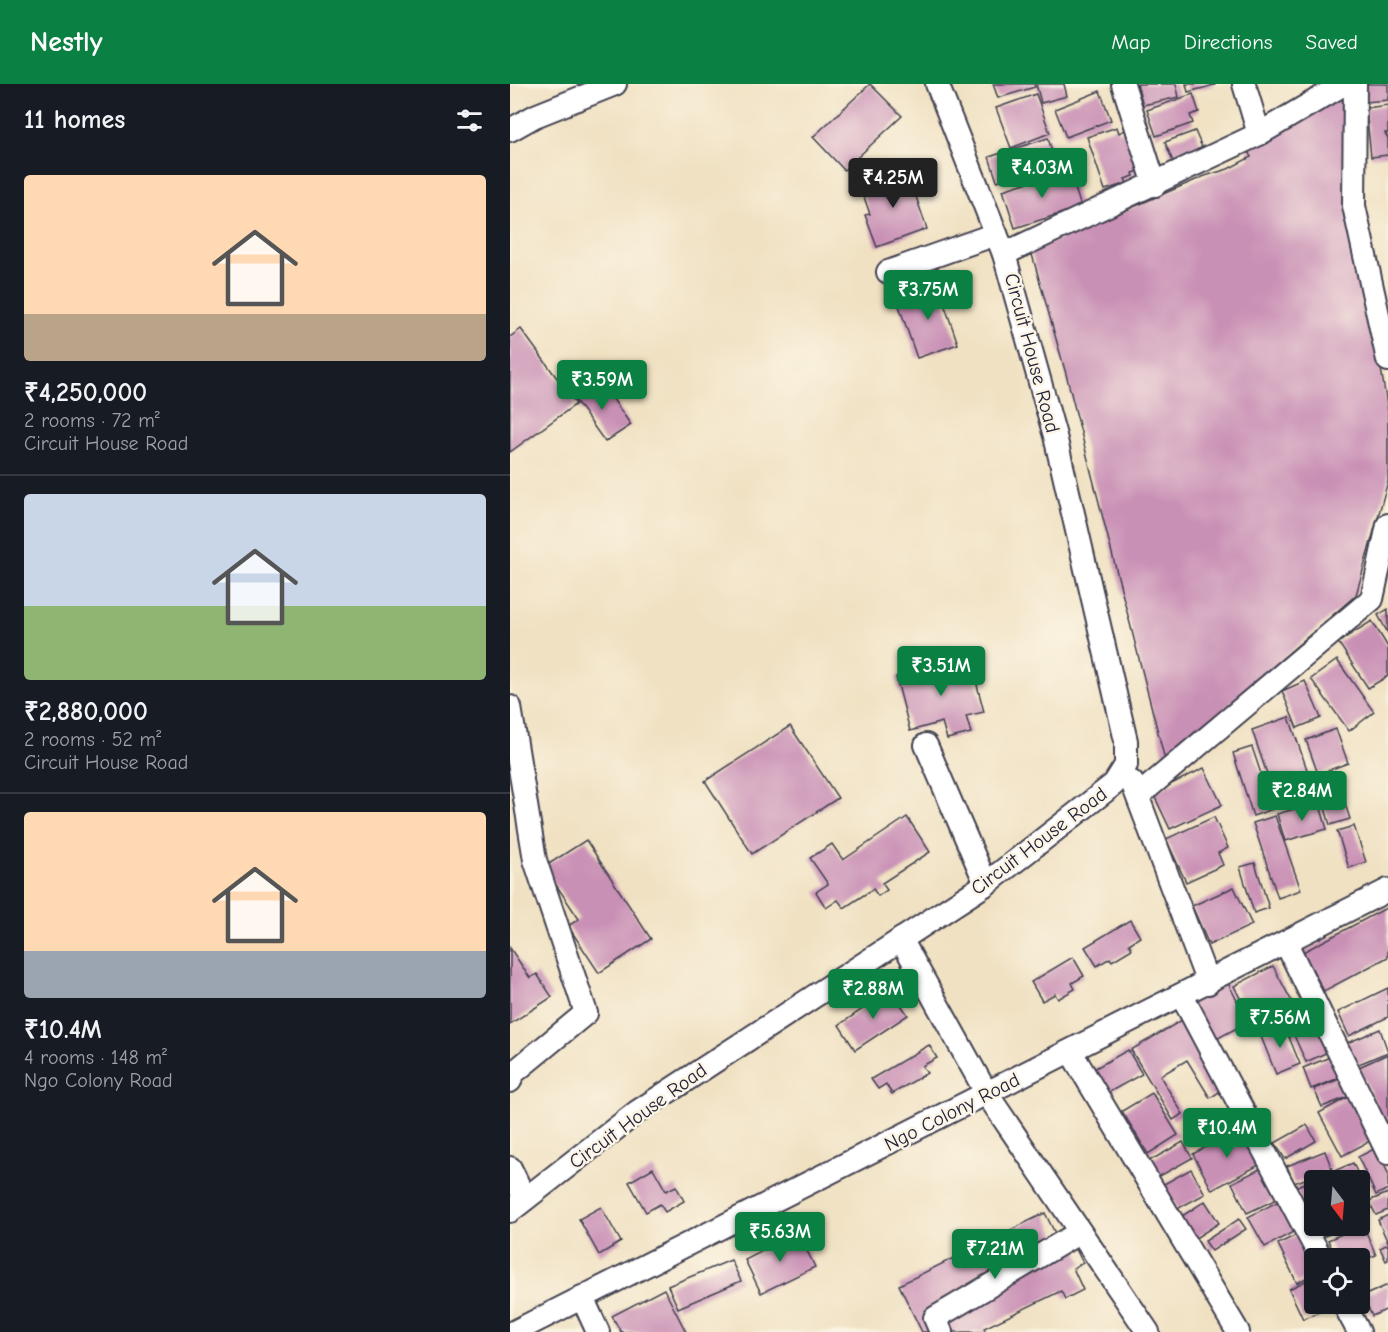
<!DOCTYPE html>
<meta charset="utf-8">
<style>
:root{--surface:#171b24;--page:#20242c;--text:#f1f3f6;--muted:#9ea1a6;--line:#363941;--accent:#0b8043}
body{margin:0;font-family:"Comic Neue",sans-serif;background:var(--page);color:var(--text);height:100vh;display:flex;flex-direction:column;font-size:22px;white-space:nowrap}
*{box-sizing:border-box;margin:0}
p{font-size:20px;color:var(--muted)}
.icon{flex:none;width:33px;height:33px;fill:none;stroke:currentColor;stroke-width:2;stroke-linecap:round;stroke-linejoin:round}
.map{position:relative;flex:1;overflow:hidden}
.details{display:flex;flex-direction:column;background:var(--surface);width:510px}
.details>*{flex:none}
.needle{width:39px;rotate:164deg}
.controls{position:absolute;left:794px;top:1086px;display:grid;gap:12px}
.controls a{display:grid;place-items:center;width:66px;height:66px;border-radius:6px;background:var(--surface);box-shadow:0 2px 4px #0004;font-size:30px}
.price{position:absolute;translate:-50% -51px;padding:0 14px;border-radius:6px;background:var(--accent);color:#fff;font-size:20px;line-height:39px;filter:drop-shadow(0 2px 3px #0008)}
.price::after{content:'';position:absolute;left:50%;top:36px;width:18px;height:14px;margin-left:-9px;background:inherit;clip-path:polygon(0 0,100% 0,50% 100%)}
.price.current{background:#222;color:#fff}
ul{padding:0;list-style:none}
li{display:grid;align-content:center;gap:12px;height:318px;padding:0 24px}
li+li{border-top:2px solid var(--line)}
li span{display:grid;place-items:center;height:186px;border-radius:6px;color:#555}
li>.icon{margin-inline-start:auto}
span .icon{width:108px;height:108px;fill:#fffc;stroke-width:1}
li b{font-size:26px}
h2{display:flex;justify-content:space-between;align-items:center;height:72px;padding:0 24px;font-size:26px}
header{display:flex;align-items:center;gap:36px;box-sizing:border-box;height:84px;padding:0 30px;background:var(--accent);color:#fff}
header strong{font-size:28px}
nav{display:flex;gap:33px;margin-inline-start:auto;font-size:21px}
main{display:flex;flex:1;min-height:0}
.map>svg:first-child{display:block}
</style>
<header>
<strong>Nestly</strong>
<nav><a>Map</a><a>Directions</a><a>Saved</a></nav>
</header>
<main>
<section class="details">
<h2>11 homes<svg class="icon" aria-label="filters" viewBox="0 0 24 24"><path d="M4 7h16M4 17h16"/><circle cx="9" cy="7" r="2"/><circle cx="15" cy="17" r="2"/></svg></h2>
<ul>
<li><span style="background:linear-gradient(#ffd9b3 75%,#b9a48a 0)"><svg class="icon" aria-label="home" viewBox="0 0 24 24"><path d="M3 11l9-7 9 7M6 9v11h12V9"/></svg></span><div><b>₹4,250,000</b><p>2 rooms · 72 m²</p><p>Circuit House Road</p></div></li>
<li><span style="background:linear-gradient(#c9d6e8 60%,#8fb573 0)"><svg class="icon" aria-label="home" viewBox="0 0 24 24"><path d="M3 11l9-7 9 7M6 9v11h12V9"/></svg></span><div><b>₹2,880,000</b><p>2 rooms · 52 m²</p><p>Circuit House Road</p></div></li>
<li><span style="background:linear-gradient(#ffd9b3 75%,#9aa5b1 0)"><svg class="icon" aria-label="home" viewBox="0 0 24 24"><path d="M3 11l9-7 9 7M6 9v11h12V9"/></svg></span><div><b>₹10.4M</b><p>4 rooms · 148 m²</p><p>Ngo Colony Road</p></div></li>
</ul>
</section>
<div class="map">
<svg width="878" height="1248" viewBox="0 0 878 1248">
<rect width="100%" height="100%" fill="#fcf5e5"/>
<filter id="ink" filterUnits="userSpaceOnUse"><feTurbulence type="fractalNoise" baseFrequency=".0167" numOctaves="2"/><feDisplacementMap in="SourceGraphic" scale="12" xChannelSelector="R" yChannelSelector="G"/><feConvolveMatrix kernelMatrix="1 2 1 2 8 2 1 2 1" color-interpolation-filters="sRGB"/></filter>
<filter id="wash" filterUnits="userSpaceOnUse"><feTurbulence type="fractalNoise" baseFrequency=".008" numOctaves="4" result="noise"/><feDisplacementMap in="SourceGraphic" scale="24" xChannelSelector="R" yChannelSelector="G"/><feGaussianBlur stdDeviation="1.35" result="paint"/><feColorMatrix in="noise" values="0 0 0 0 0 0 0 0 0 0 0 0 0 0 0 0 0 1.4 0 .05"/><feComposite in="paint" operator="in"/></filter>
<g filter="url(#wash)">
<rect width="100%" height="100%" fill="#f0e1c2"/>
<g id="blocks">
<g fill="#c990b5">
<polygon points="360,0 392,32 334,86 303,53"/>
<polygon points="483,0 524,0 525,3 488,14"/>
<polygon points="526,0 554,0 557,12 531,19"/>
<polygon points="627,0 666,0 669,13 633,21"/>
<polygon points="676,0 705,0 705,1 678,8"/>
<polygon points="853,0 878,0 878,16 855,18"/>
<polygon points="838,6 868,267 878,327 878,397 846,511 655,676 556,290 521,167 695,92 718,85 741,73 736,64"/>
<polygon points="590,7 601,36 556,53 545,25"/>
<polygon points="526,10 540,49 501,64 486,24"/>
<polygon points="683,10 689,28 680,31 683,39 646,52 637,26"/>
<polygon points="878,21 878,49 875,49 878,54 878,71 861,73 856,24"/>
<polygon points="607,43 609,49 615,46 629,87 623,89 624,92 615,95 617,99 595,106 577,53"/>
<polygon points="685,47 694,68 664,80 655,58"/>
<polygon points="538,54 545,77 487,97 479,73"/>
<polygon points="559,85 571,123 505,144 493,106"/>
<polygon points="397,86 417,145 367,163 355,131 360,130 350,102"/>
<polygon points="427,199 448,260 407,274 388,219 405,213 403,207"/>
<polygon points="11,245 66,320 0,368 0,253"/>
<polygon points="89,295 121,341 95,358 63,313"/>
<polygon points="878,525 878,549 868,531"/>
<polygon points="862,537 878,563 878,592 858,604 828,558"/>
<polygon points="460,574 474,628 456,632 461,649 437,655 432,638 400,647 386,593"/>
<polygon points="827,576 864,628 839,647 801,595"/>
<polygon points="795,597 811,634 787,644 772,607"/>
<polygon points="779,633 805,709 768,722 742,646"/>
<polygon points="280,642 328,714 242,770 195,697"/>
<polygon points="826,645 838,679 808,690 796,656"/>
<polygon points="742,663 763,725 743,732 723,669"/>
<polygon points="694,684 712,721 660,745 643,709"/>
<polygon points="826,691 840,735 820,741 807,697"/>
<polygon points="809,718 817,745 775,757 767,730"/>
<polygon points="765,732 791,806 768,814 743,739"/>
<polygon points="397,733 420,768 372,799 377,806 368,812 363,805 334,824 328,816 316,824 306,808 318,800 300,774 322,760 333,776"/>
<polygon points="704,733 718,764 708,769 713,781 676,798 656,755"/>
<polygon points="844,742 856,778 839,784 827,747"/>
<polygon points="76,756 141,855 89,889 58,842 69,835 34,783"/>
<polygon points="745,779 759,824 744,829 730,783"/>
<polygon points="724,803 742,841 699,861 682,822"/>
<polygon points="878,823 878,873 814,907 793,868"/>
<polygon points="620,836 630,853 619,860 622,865 602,877 600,874 587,882 575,863"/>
<polygon points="0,864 20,894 27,890 42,913 0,940"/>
<polygon points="563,873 574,892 562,899 565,905 548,915 545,910 532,917 521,898"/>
<polygon points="763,882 782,918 742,938 724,902"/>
<polygon points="717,897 738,938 699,959 678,917"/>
<polygon points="878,904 878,933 839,952 828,928"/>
<polygon points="381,906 398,931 345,966 329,941"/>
<polygon points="803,927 820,967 796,978 778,938"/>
<polygon points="672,936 714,1005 700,1014 677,976 650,992 673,1030 663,1036 621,966"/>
<polygon points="774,941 790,980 766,990 750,950"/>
<polygon points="870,945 878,968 844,982 835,960"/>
<polygon points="419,961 427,974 412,982 417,989 382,1010 376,1000 368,1005 361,995"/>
<polygon points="618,966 632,990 594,1011 580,987"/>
<polygon points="878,970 878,1038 874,1040 849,983"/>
<polygon points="820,973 829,994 801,1005 793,984"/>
<polygon points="832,994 840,1012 812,1023 804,1005"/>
<polygon points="642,1009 668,1051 638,1070 612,1027"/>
<polygon points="838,1013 862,1056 832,1072 809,1029"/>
<polygon points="797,1041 806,1057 775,1075 765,1059"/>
<polygon points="731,1044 751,1080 702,1106 683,1070"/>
<polygon points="673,1058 682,1074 648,1093 639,1077"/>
<polygon points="866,1064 878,1089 878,1105 866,1111 848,1073"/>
<polygon points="815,1067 822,1085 784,1099 777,1082"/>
<polygon points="843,1079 855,1106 849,1108 849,1096 819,1096 817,1090"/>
<polygon points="754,1083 769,1114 737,1129 722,1099"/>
<polygon points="143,1084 156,1107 166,1102 174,1117 155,1128 150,1120 136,1128 119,1098"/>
<polygon points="681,1085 695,1110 667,1125 654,1100"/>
<polygon points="814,1091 816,1096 804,1096 804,1120 794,1125 785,1103"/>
<polygon points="878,1109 878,1126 866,1131 859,1117"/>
<polygon points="849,1115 857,1133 849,1136"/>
<polygon points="771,1116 787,1146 755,1163 738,1133"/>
<polygon points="695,1117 709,1139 681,1157 666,1136"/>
<polygon points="91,1123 111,1158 89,1171 69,1135"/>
<polygon points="535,1129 548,1155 558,1150 573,1179 563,1184 573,1206 555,1215 551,1207 474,1244 476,1248 412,1248 389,1201"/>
<polygon points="878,1131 878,1159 868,1136"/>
<polygon points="729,1135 736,1145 702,1167 695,1157"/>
<polygon points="853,1141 866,1171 849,1178 849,1174 826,1174 818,1156"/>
<polygon points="810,1142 838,1142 815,1152"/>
<polygon points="288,1149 305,1183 251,1209 235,1176"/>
<polygon points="788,1150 804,1183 804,1190 787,1199 768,1160"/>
<polygon points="878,1160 878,1176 876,1177 870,1164"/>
<polygon points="221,1176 231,1197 168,1224 158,1202"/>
<polygon points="804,1193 804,1220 827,1220 793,1235 779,1205"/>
<polygon points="878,1201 878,1225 862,1232 853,1212"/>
<polygon points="154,1205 176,1248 111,1248 102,1232"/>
</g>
</g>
</g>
<g filter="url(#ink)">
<use href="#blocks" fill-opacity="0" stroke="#413f4f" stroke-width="1.5"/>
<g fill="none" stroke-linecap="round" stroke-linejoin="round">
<defs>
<g id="minor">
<polyline points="613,0 645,101"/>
<polyline points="845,0 844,122 878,276"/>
<polyline points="0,46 25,32 105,0"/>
<polyline points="749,50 834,0"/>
<polyline points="494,170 749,50 734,0"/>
<polyline points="378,188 486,150"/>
<polyline points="0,623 25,776 76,929 2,990 0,997"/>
<polyline points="416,661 476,800"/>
<polyline points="622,698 698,899"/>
<polyline points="628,712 862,515 878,441"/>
<polyline points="391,855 477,1010 638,1248"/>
<polyline points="776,859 878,1069"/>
<polyline points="672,912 811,1174"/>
<polyline points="561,968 728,1248"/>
<polyline points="0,1084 15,1115"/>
<polyline points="0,1127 127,1028 476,800 604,700 616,681 616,657 545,352 494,170 427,0"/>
<polyline points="72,1213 88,1248"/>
<polyline points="834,1220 849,1248"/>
<polyline points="4,1248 878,806"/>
<polyline points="431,1248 425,1234 570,1148"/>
</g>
</defs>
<use href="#minor" stroke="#413f4f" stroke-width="26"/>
<use href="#minor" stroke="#fff" stroke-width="22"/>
</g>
</g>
<g text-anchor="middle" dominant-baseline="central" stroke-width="5" stroke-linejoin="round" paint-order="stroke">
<g font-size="20" fill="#22223b" stroke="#fcf5e5">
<text transform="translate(522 269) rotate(75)">Circuit House Road</text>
<text transform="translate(529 757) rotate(-37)">Circuit House Road</text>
<text transform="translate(442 1028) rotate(-27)">Ngo Colony Road</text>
<text transform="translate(128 1032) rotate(-36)">Circuit House Road</text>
</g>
</g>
</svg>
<div class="controls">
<a><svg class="needle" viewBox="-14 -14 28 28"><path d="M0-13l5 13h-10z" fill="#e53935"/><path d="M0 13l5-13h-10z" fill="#9ea1a6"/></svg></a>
<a><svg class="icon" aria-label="locate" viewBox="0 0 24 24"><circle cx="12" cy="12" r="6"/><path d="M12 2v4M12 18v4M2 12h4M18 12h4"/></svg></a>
</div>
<b class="price" style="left:532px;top:115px">₹4.03M</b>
<b class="price current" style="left:383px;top:125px">₹4.25M</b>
<b class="price" style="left:418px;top:237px">₹3.75M</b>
<b class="price" style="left:92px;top:327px">₹3.59M</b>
<b class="price" style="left:431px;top:613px">₹3.51M</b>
<b class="price" style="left:792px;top:738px">₹2.84M</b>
<b class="price" style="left:363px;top:936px">₹2.88M</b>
<b class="price" style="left:770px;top:965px">₹7.56M</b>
<b class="price" style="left:717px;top:1075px">₹10.4M</b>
<b class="price" style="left:270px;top:1179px">₹5.63M</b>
<b class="price" style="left:485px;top:1196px">₹7.21M</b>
</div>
</main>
